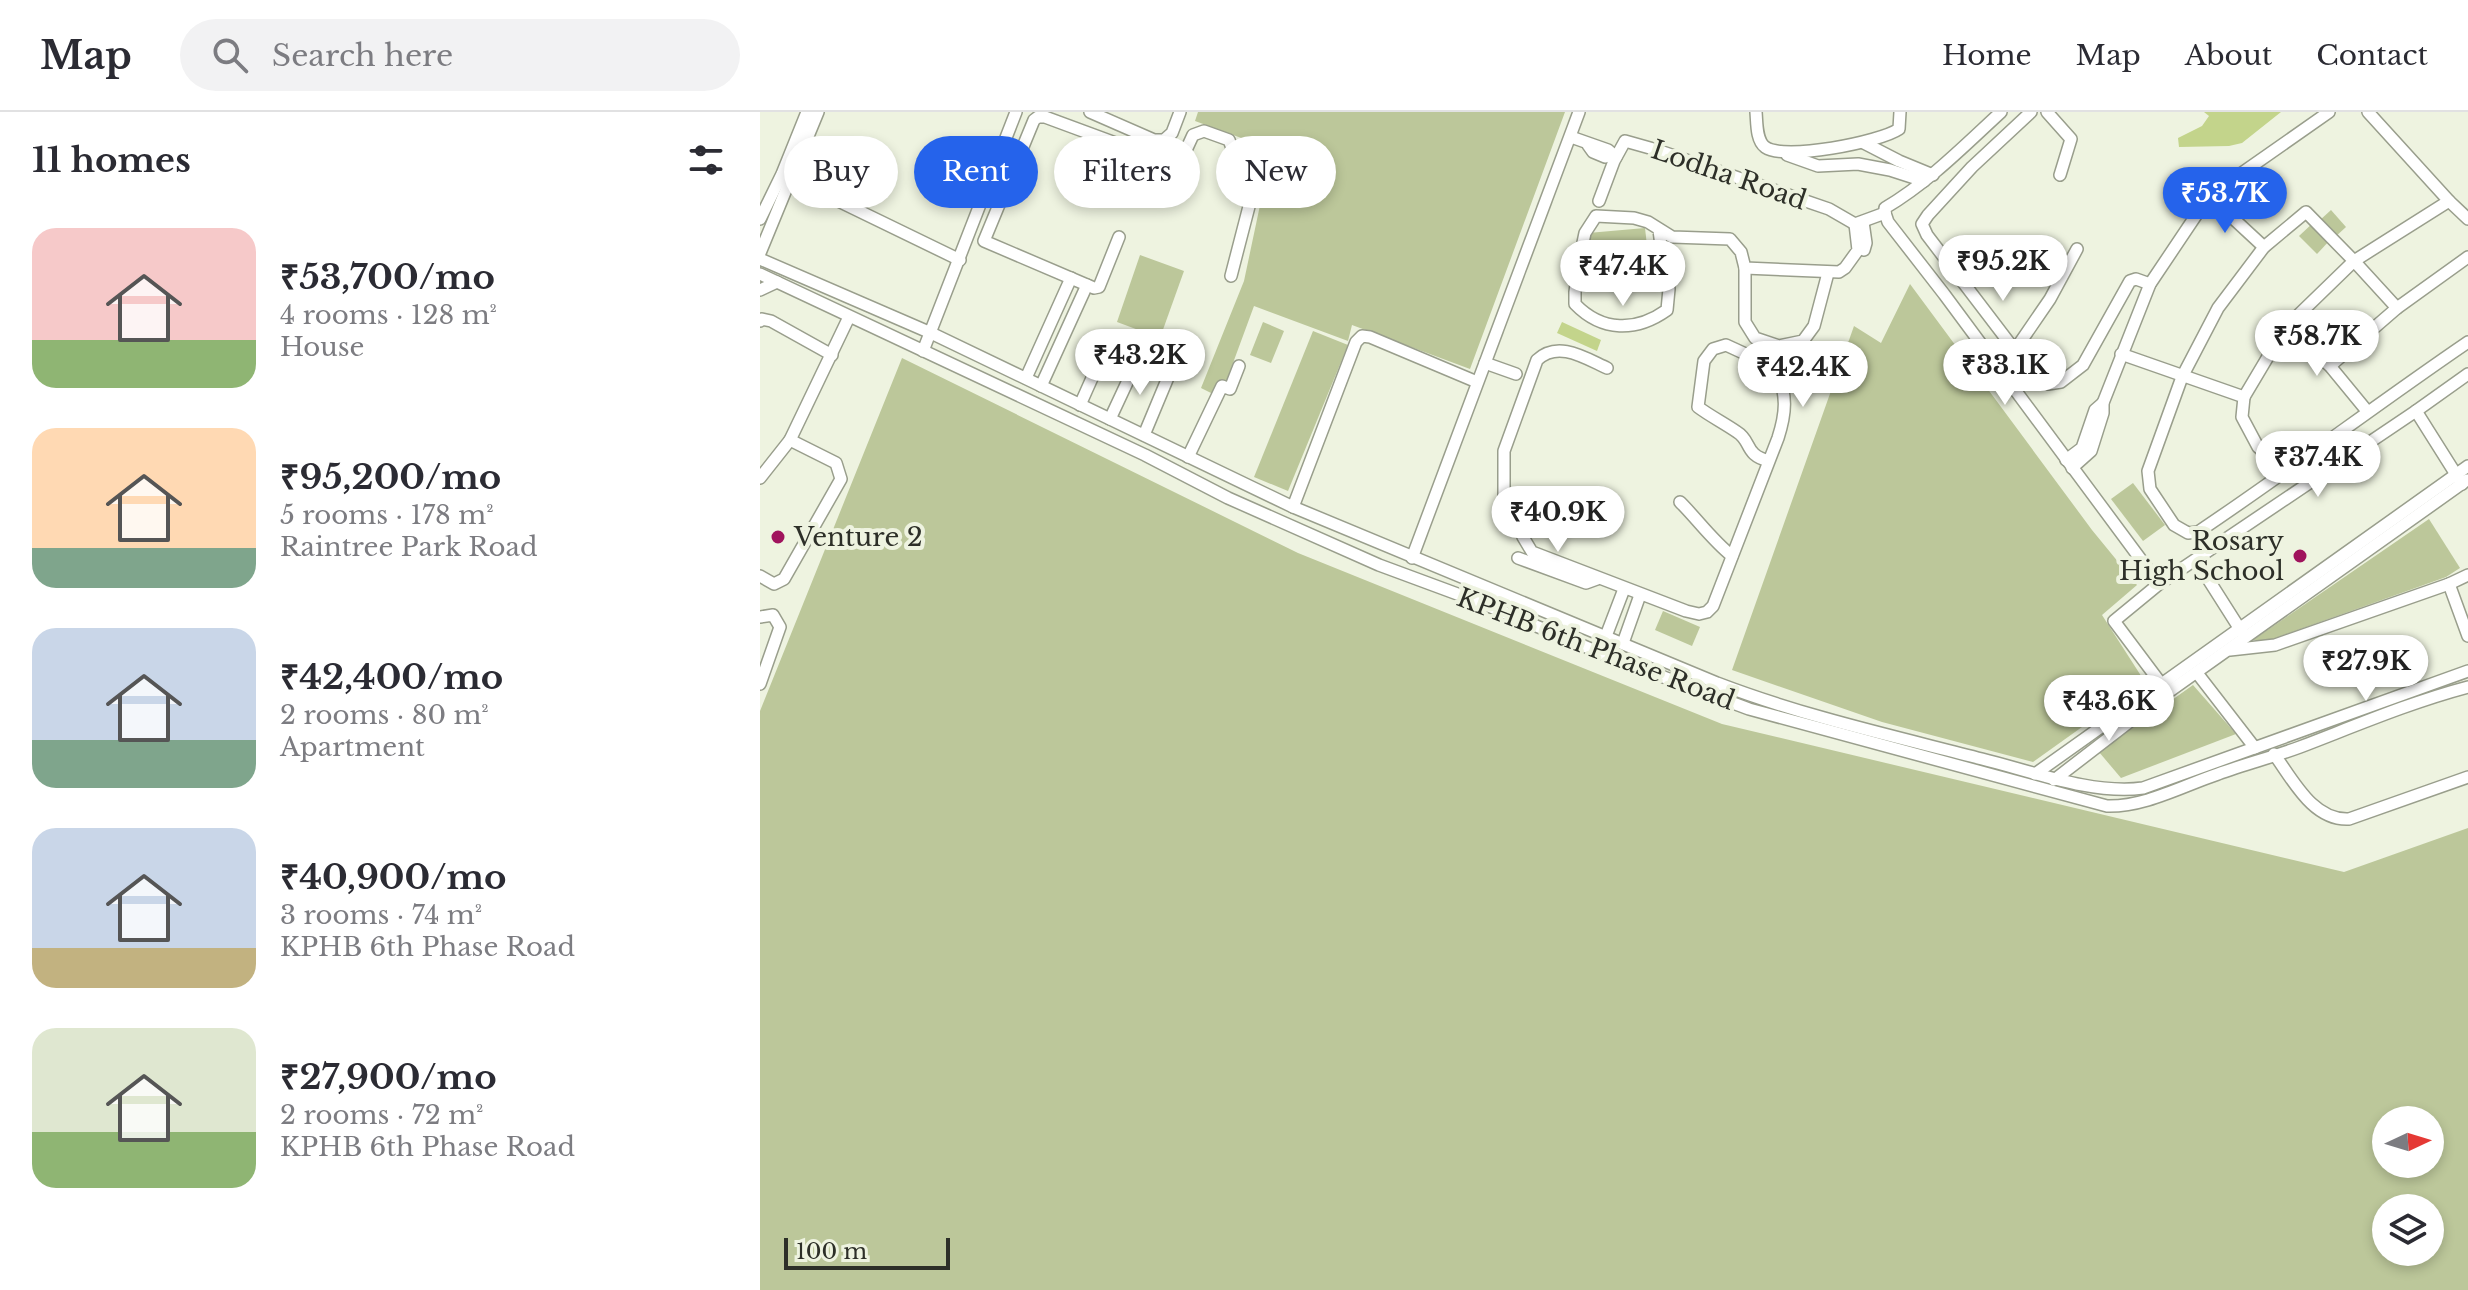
<!DOCTYPE html>
<meta charset="utf-8">
<style>
:root{--surface:#fff;--page:#f2f2f3;--text:#2b2b33;--muted:#7c7c81;--line:#e1e1e2;--accent:#2563eb}
body{margin:0;font-family:"Libre Baskerville",serif;background:var(--page);color:var(--text);height:100vh;display:flex;flex-direction:column;font-size:30px;white-space:nowrap}
*{box-sizing:border-box;margin:0}
p{font-size:26px;color:var(--muted)}
.icon{flex:none;width:44px;height:44px;fill:none;stroke:currentColor;stroke-width:2;stroke-linecap:round;stroke-linejoin:round}
.map{position:relative;flex:1;overflow:hidden}
.details{display:flex;flex-direction:column;background:var(--surface);width:760px}
.details>*{flex:none}
.top-card{position:absolute;left:24px;top:24px;width:760px;height:72px;display:flex;gap:16px}
.needle{width:52px;rotate:86deg}
.controls{position:absolute;left:1612px;top:994px;display:grid;gap:16px}
.controls a{display:grid;place-items:center;width:72px;height:72px;border-radius:50%;background:var(--surface);box-shadow:0 4px 12px #0003;font-size:40px}
.scale{position:absolute;left:24px;bottom:20px;width:166px;box-sizing:border-box;padding-left:8px;border:4px solid #2d2f28;border-top:0;font-size:22px;line-height:28px;white-space:nowrap;color:#2d2f28;-webkit-text-stroke:6px #eef3e0;paint-order:stroke}
.price{position:absolute;translate:-50% -68px;padding:0 18px;border-radius:28px;background:#fff;color:#222;font-size:26px;line-height:52px;filter:drop-shadow(0 2px 4px #0008)}
.price::after{content:'';position:absolute;left:50%;top:48px;width:24px;height:18px;margin-left:-12px;background:inherit;clip-path:polygon(0 0,100% 0,50% 100%)}
.price.current{background:var(--accent);color:#fff}
ul{padding:0;list-style:none}
li{display:flex;align-items:center;gap:24px;height:200px;padding:0 32px}
li span{display:grid;place-items:center;flex:none;width:224px;height:160px;border-radius:24px;color:#555}
li>.icon{margin-inline-start:auto}
span .icon{width:96px;height:96px;fill:#fffc;stroke-width:1}
li b{font-size:34px}
h2{display:flex;justify-content:space-between;align-items:center;height:96px;padding:0 32px;font-size:34px}
.chip{padding:0 28px;border-radius:36px;background:var(--surface);box-shadow:0 4px 12px #0003;font-size:28px;line-height:72px}
.chip.current{background:var(--accent);color:#fff}
header{display:flex;align-items:center;gap:48px;box-sizing:border-box;height:112px;padding:0 40px;background:var(--surface);border-bottom:2px solid var(--line)}
header strong{font-size:38px}
nav{display:flex;gap:44px;margin-inline-start:auto;font-size:28px}
.search{width:560px;height:72px;background:var(--page);display:flex;align-items:center;gap:20px;box-sizing:border-box;padding:0 28px;border-radius:44px;color:var(--muted);font-size:30px}
main{display:flex;flex:1;min-height:0}
.map>svg:first-child{display:block}
</style>
<header>
<strong>Map</strong>
<div class="search"><svg class="icon" aria-label="search" viewBox="0 0 24 24"><circle cx="10" cy="10" r="6"/><path d="M15 15l6 6"/></svg>Search here</div>
<nav><a>Home</a><a>Map</a><a>About</a><a>Contact</a></nav>
</header>
<main>
<section class="details">
<h2>11 homes<svg class="icon" aria-label="filters" viewBox="0 0 24 24"><path d="M4 7h16M4 17h16"/><circle cx="9" cy="7" r="2"/><circle cx="15" cy="17" r="2"/></svg></h2>
<ul>
<li><span style="background:linear-gradient(#f6c9c9 70%,#8fb573 0)"><svg class="icon" aria-label="home" viewBox="0 0 24 24"><path d="M3 11l9-7 9 7M6 9v11h12V9"/></svg></span><div><b>₹53,700/mo</b><p>4 rooms · 128 m²</p><p>House</p></div></li>
<li><span style="background:linear-gradient(#ffd9b3 75%,#7fa58c 0)"><svg class="icon" aria-label="home" viewBox="0 0 24 24"><path d="M3 11l9-7 9 7M6 9v11h12V9"/></svg></span><div><b>₹95,200/mo</b><p>5 rooms · 178 m²</p><p>Raintree Park Road</p></div></li>
<li><span style="background:linear-gradient(#c9d6e8 70%,#7fa58c 0)"><svg class="icon" aria-label="home" viewBox="0 0 24 24"><path d="M3 11l9-7 9 7M6 9v11h12V9"/></svg></span><div><b>₹42,400/mo</b><p>2 rooms · 80 m²</p><p>Apartment</p></div></li>
<li><span style="background:linear-gradient(#c9d6e8 75%,#c2b280 0)"><svg class="icon" aria-label="home" viewBox="0 0 24 24"><path d="M3 11l9-7 9 7M6 9v11h12V9"/></svg></span><div><b>₹40,900/mo</b><p>3 rooms · 74 m²</p><p>KPHB 6th Phase Road</p></div></li>
<li><span style="background:linear-gradient(#dfe7d0 65%,#8fb573 0)"><svg class="icon" aria-label="home" viewBox="0 0 24 24"><path d="M3 11l9-7 9 7M6 9v11h12V9"/></svg></span><div><b>₹27,900/mo</b><p>2 rooms · 72 m²</p><p>KPHB 6th Phase Road</p></div></li>
</ul>
</section>
<div class="map">
<svg width="1708" height="1178" viewBox="0 0 1708 1178">
<rect width="100%" height="100%" fill="#eef3e0"/>
<g fill="#bcc79a" fill-rule="evenodd">
<polygon points="438,0 805,0 710,257 592,213 588,229 494,194 466,270 458,269 453,282 441,276 484,169 503,79 476,64 484,27 435,9"/>
<polygon points="1571,98 1586,115 1574,126 1559,109"/>
<polygon points="1554,110 1571,127 1557,142 1539,124"/>
<polygon points="885,116 888,142 831,148 828,121"/>
<polygon points="380,143 424,159 400,226 357,210"/>
<polygon points="1150,172 1332,418 1377,473 1342,503 1385,570 1273,650 1122,610 972,558 1094,214 1121,231"/>
<polygon points="503,210 524,219 511,251 490,243"/>
<polygon points="553,219 588,233 528,379 494,365"/>
<path d="M 142,246 L 538,441 L 962,612 L 1584,760 L 1708,716 L 1708,1178 L 0,1178 L 0,599 ZM 1626,1008 L 1670,1008 L 1670,1052 L 1626,1052 ZM 1626,1096 L 1670,1096 L 1670,1140 L 1626,1140 Z"/>
<polygon points="1373,371 1405,413 1383,429 1351,387"/>
<polygon points="1669,407 1700,456 1686,465 1510,528 1493,528"/>
<polygon points="903,499 940,515 932,534 895,518"/>
<polygon points="1433,573 1476,622 1361,666 1339,640"/>
</g>
<g fill="#c3d48b">
<polygon points="1444,0 1521,0 1482,31 1469,34 1419,35 1418,26 1442,14 1449,4"/>
<polygon points="802,210 841,228 837,239 797,221"/>
</g>
<g fill="none" stroke-linecap="round" stroke-linejoin="round">
<defs>
<g id="minor">
<polyline points="330,0 394,28 404,28 412,21 420,0"/>
<path d="M 996,0 C 997,11 996,28 1005,35 C 1024,49 1120,30 1139,17 L 1140,0"/>
<polyline points="1271,0 1212,55 1168,103 1162,112 1167,123 1273,262 1288,272 1301,270 1323,253 1370,169 1376,167 1390,172"/>
<polyline points="1287,0 1311,27 1300,63"/>
<polyline points="1608,0 1689,89 1594,149 1637,196"/>
<polyline points="811,25 848,38 856,45"/>
<polyline points="1104,31 1139,49 1173,63"/>
<polyline points="828,33 833,40 845,45 851,43"/>
<polyline points="1027,43 1058,54 1098,52 1130,58 1164,69"/>
<polyline points="31,66 200,148"/>
<polyline points="1449,84 1504,135"/>
<polyline points="69,85 88,36"/>
<polyline points="839,89 854,49 865,29 897,38 1069,97 1095,112 1125,101"/>
<polyline points="1689,89 1708,107"/>
<polyline points="1125,101 1128,110 1184,182 1399,472"/>
<path d="M 1125,101 L 1125,96 C 1169,70 1204,34 1241,0"/>
<polyline points="0,107 22,62 47,0"/>
<polyline points="1103,110 1106,131 1104,138"/>
<polyline points="899,118 903,149 835,153 819,150 825,121 836,104 874,106 888,110 912,125 970,127 981,140 985,156 1079,160 1085,156 1098,138 1095,112"/>
<polyline points="359,125 339,175 334,176 224,129 274,8 278,5 285,5 415,53 421,49 433,23 444,19 469,28 472,36 466,64 493,79 471,164"/>
<polyline points="0,141 58,0"/>
<path d="M 0,147 L 171,221 L 533,395 L 957,571 C 1043,604 1133,624 1222,647 C 1271,659 1333,683 1383,676 L 1708,559"/>
<path d="M 819,150 L 815,180 L 815,192 C 842,220 876,220 907,198 L 909,177 L 903,149"/>
<polyline points="985,156 985,210 995,226 1019,234 1043,229 1054,214 1068,161"/>
<path d="M 0,162 L 385,343 L 468,386 L 619,453 L 719,490 L 850,545 L 989,597 L 1347,694 C 1385,695 1422,674 1458,662 C 1485,652 1513,645 1540,635 C 1595,614 1651,590 1708,575"/>
<polyline points="1207,173 1244,131"/>
<polyline points="0,178 17,170"/>
<polyline points="0,209 2,207 11,209 72,243"/>
<polyline points="1525,216 1570,254 1607,299"/>
<polyline points="1255,238 1290,187 1317,137"/>
<polyline points="163,239 256,0"/>
<polyline points="1361,242 1484,285 1482,305 1498,335 1527,361"/>
<polyline points="725,251 756,262"/>
<polyline points="1570,254 1637,196 1708,145"/>
<path d="M 847,256 C 825,246 798,228 777,248 L 744,339 L 744,385 L 757,406 L 763,425 L 772,440 L 926,499 L 939,502 L 947,500 L 953,494 L 1018,326 C 1027,298 1026,285 1018,257 L 966,233 L 953,237 L 944,249 L 938,295 C 950,304 964,311 977,320 C 992,329 984,343 1009,349"/>
<polyline points="266,266 311,166"/>
<polyline points="281,274 327,173"/>
<path d="M 1484,285 L 1525,216 L 1594,149 L 1546,100 L 1504,135 L 1458,196 L 1422,265 L 1388,359 L 1390,377 L 1414,413 L 1428,421 L 1438,420 C 1529,359 1617,292 1708,230"/>
<polyline points="320,293 345,237"/>
<polyline points="1656,299 1708,262"/>
<polyline points="350,307 378,247"/>
<polyline points="384,323 409,263"/>
<polyline points="428,345 462,274 470,277 479,254"/>
<polyline points="1306,348 1322,336 1335,298 1343,291"/>
<polyline points="1312,356 1331,339 1343,301 1343,291 1390,172 1449,84 1569,0"/>
<polyline points="0,366 30,328 89,205"/>
<path d="M 920,390 C 938,408 952,428 972,444"/>
<polyline points="533,395 596,230 602,224 610,225 717,270"/>
<polyline points="652,446 819,0"/>
<polyline points="758,446 826,471 837,467"/>
<polyline points="1436,448 1483,522"/>
<polyline points="0,464 14,472 24,467 81,367 76,351 30,328"/>
<polyline points="1689,472 1708,524"/>
<polyline points="0,505 13,503 20,515 0,572"/>
<polyline points="846,524 864,477"/>
<polyline points="863,531 880,483"/>
<polyline points="1470,538 1515,533 1689,472 1708,463"/>
<polyline points="1437,561 1495,636"/>
<polyline points="1402,573 1354,509 1399,472 1656,299 1702,372"/>
<path d="M 1514,642 C 1533,668 1553,709 1589,707 L 1708,665"/>
<polyline points="1275,662 1708,354"/>
<polyline points="1294,668 1407,581 1707,368"/>
</g>
</defs>
<use href="#minor" stroke="#999e8c" stroke-width="14"/>
<use href="#minor" stroke="#fff" stroke-width="11"/>
</g>
<g fill="#a0135d" stroke="#eef3e0" stroke-width="3">
<circle cx="18" cy="425" r="8"/>
<circle cx="1540" cy="444" r="8"/>
</g>
<g text-anchor="middle" dominant-baseline="central" stroke-width="8" stroke-linejoin="round" paint-order="stroke">
<g font-size="26" fill="#2d2f28" stroke="#eef3e0">
<text transform="translate(969 63) rotate(19)">Lodha Road</text>
<text transform="translate(836 537) rotate(21)">KPHB 6th Phase Road</text>
</g>
<g font-size="26" fill="#2d2f28" stroke="#eef3e0" text-anchor="start">
<text x="34" y="425">Venture 2</text>
<text x="1524" y="429" text-anchor="end">Rosary<tspan x="1524" dy="30">High School</tspan></text>
</g>
</g>
</svg>
<div class="controls">
<a><svg class="needle" viewBox="-14 -14 28 28"><path d="M0-13l5 13h-10z" fill="#e53935"/><path d="M0 13l5-13h-10z" fill="#7c7c81"/></svg></a>
<a><svg class="icon" aria-label="layers" viewBox="0 0 24 24"><path d="M12 4l9 5-9 5-9-5zM3 14l9 5 9-5"/></svg></a>
</div>
<div class="scale">100 m</div>
<b class="price current" style="left:1465px;top:123px">₹53.7K</b>
<b class="price" style="left:1243px;top:191px">₹95.2K</b>
<b class="price" style="left:863px;top:196px">₹47.4K</b>
<b class="price" style="left:1557px;top:266px">₹58.7K</b>
<b class="price" style="left:380px;top:285px">₹43.2K</b>
<b class="price" style="left:1245px;top:295px">₹33.1K</b>
<b class="price" style="left:1043px;top:297px">₹42.4K</b>
<b class="price" style="left:1558px;top:387px">₹37.4K</b>
<b class="price" style="left:798px;top:442px">₹40.9K</b>
<b class="price" style="left:1606px;top:591px">₹27.9K</b>
<b class="price" style="left:1349px;top:631px">₹43.6K</b>
<div class="top-card">
<a class="chip">Buy</a>
<a class="chip current">Rent</a>
<a class="chip">Filters</a>
<a class="chip">New</a>
</div>
</div>
</main>
